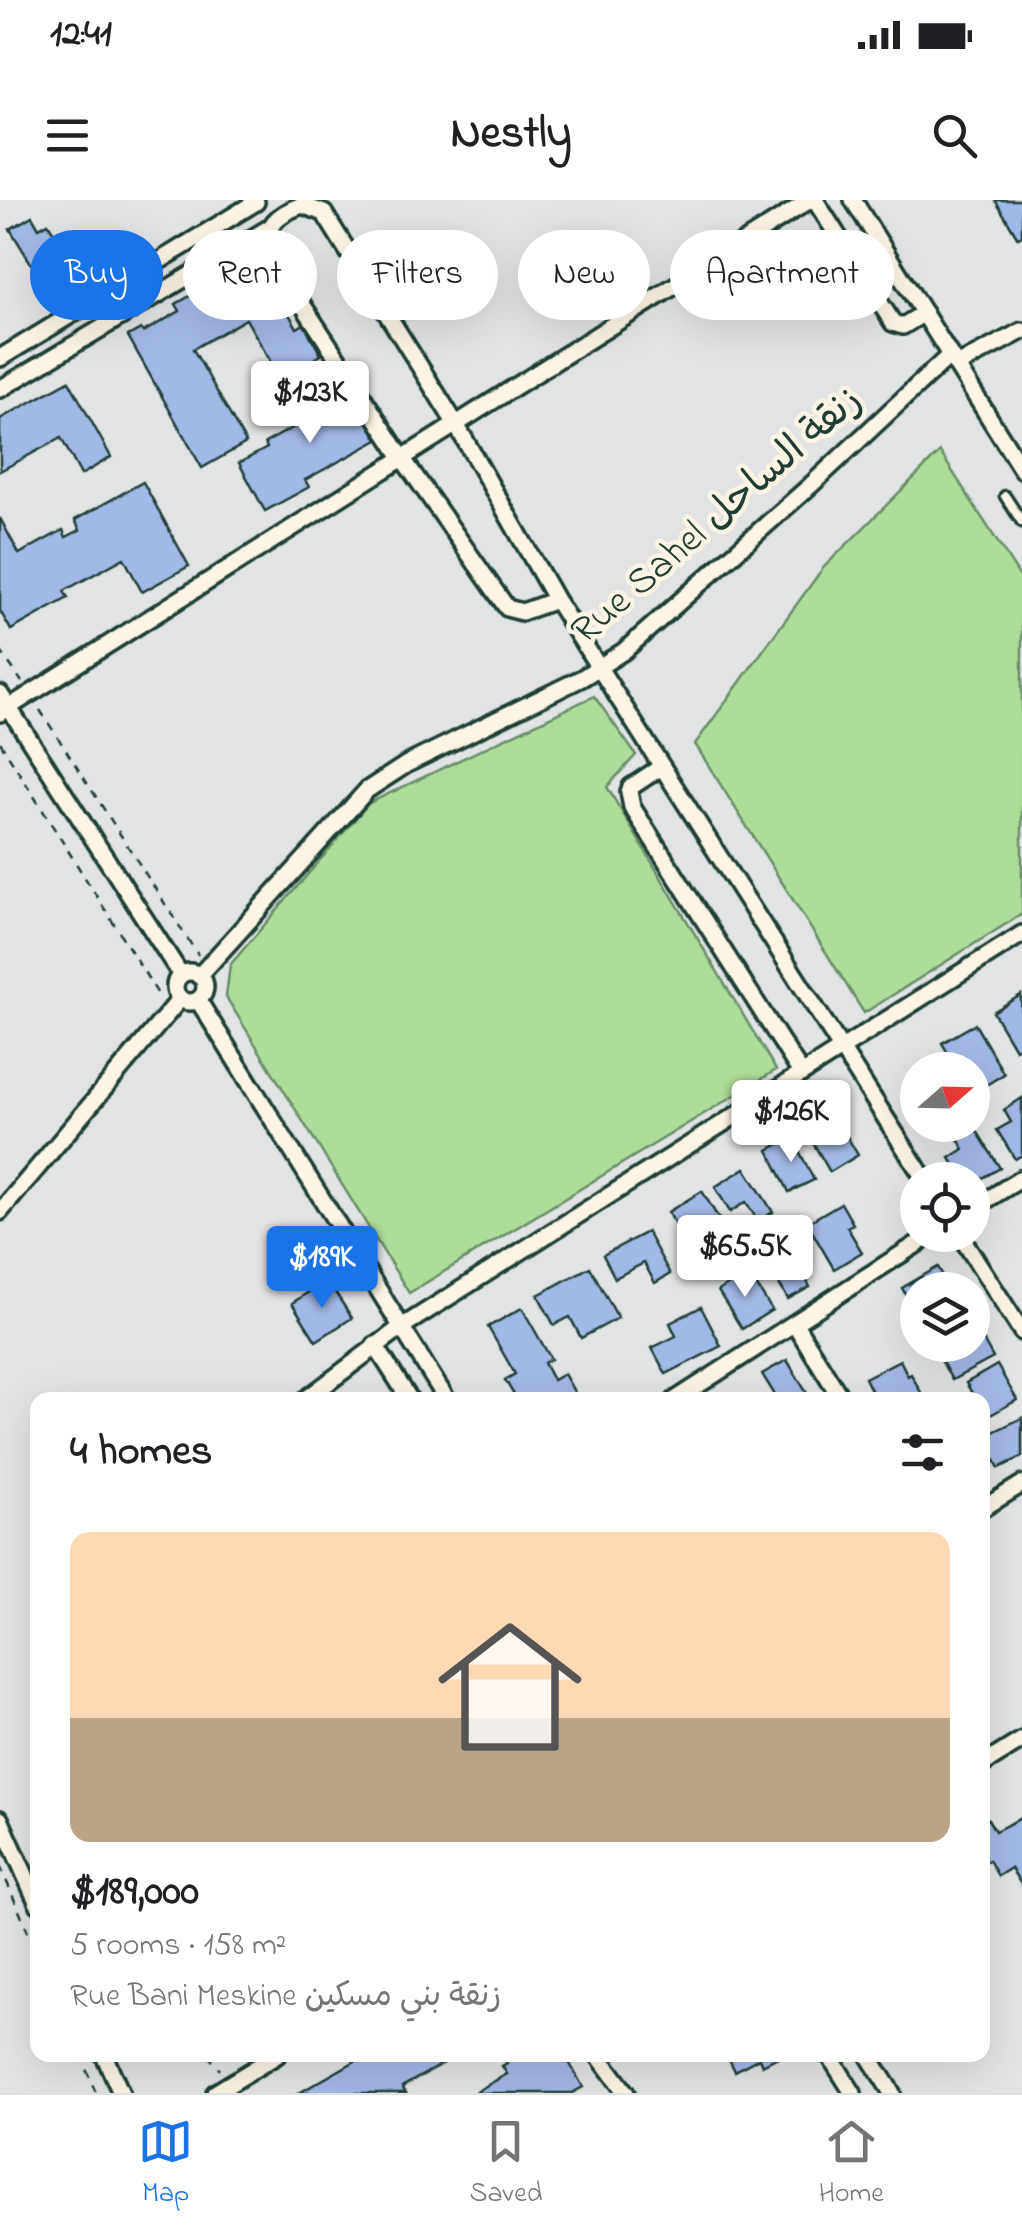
<!DOCTYPE html>
<meta charset="utf-8">
<style>
:root{--surface:#fff;--page:#f6f6f6;--text:#202124;--muted:#757577;--line:#e0e0e0;--accent:#1a73e8}
body{margin:0;font-family:"Indie Flower","Playpen Sans Arabic",sans-serif;background:var(--page);color:var(--text);height:100vh;display:flex;flex-direction:column;font-size:38px;white-space:nowrap}
*{box-sizing:border-box;margin:0}
p{font-size:32px;color:var(--muted)}
.icon{flex:none;width:55px;height:55px;fill:none;stroke:currentColor;stroke-width:2;stroke-linecap:round;stroke-linejoin:round}
.map{position:relative;flex:1;overflow:hidden}
.drawer{position:absolute;left:30px;top:1192px;width:960px;height:670px;display:flex;flex-direction:column;background:var(--surface);border-radius:20px;box-shadow:0 10px 40px #0002}
.drawer>*{flex:none}
.top-card{position:absolute;left:30px;top:30px;width:962px;height:90px;display:flex;gap:20px}
.needle{width:65px;rotate:70deg}
.tools{position:absolute;left:900px;top:852px;display:grid;gap:20px}
.tools a{display:grid;place-items:center;width:90px;height:90px;border-radius:50%;background:var(--surface);box-shadow:0 10px 40px #0002;font-size:50px}
.price{position:absolute;translate:-50% -85px;padding:0 22px;border-radius:10px;background:#fff;color:#222;font-size:32px;line-height:65px;filter:drop-shadow(0 2px 5px #0008)}
.price::after{content:'';position:absolute;left:50%;top:60px;width:30px;height:22px;margin-left:-15px;background:inherit;clip-path:polygon(0 0,100% 0,50% 100%)}
.price.selected{background:var(--accent);color:#fff}
ul{padding:0;list-style:none}
li{display:grid;align-content:center;gap:20px;height:530px;padding:0 40px}
li+li{border-top:2px solid var(--line)}
li span{display:grid;place-items:center;height:310px;border-radius:20px;color:#555}
li>.icon{margin-inline-start:auto}
span .icon{width:180px;height:180px;fill:#fffc;stroke-width:1}
li b{font-size:42px}
h2{display:flex;justify-content:space-between;align-items:center;height:120px;padding:0 40px;font-size:42px}
.tag{padding:0 35px;border-radius:45px;background:var(--surface);box-shadow:0 10px 40px #0002;font-size:35px;line-height:90px}
.tag.selected{background:var(--accent);color:#fff}
.status{display:flex;justify-content:space-between;align-items:center;height:70px;padding:0 50px;background:var(--surface);direction:ltr}
.status svg{height:28px;fill:currentColor}
header{display:flex;justify-content:space-between;align-items:center;height:130px;padding:0 40px;background:var(--surface);font-size:45px;font-weight:700}
.tabs{display:flex;justify-content:space-around;align-items:center;height:140px;border-top:2px solid var(--line);background:var(--surface);font-size:28px;color:var(--muted)}
.tabs a{display:grid;justify-items:center;gap:5px}
.tabs .selected{color:var(--accent)}
.map>svg:first-child{display:block}
</style>
<div class="status"><b>12:41</b><svg viewBox="0 0 49 12"><path d="M0 12V9h3v3zM5 12V6h3v6zM10 12V3h3v9zM15 12V0h3v12zM26 1h20v11H26zM47 4h2v5h-2z"/></svg></div>
<header><svg class="icon" aria-label="menu" viewBox="0 0 24 24"><path d="M4 6h16M4 12h16M4 18h16"/></svg>Nestly<svg class="icon" aria-label="search" viewBox="0 0 24 24"><circle cx="10" cy="10" r="6"/><path d="M15 15l6 6"/></svg></header>
<div class="map">
<svg width="1022" height="1893" viewBox="0 0 1022 1893">
<rect width="100%" height="100%" fill="#e1e3e5"/>
<filter id="ink" filterUnits="userSpaceOnUse"><feTurbulence type="fractalNoise" baseFrequency=".01" numOctaves="2"/><feDisplacementMap in="SourceGraphic" scale="20" xChannelSelector="R" yChannelSelector="G"/><feConvolveMatrix kernelMatrix="1 2 1 2 8 2 1 2 1" color-interpolation-filters="sRGB"/></filter>
<g filter="url(#ink)">
<g fill="#afdc9a" stroke="#678c67" stroke-width="2.5">
<polygon points="940,252 1022,380 1022,714 864,813 695,544 823,368"/>
<polygon points="594,496 636,555 607,587 776,870 409,1093 226,797 230,765 369,603"/>
</g>
<g fill="#a2b8e6" stroke="#1f3d34" stroke-width="2.5">
<polygon points="995,0 1022,0 1022,36 1018,38"/>
<polygon points="32,16 39,28 48,23 63,46 32,65 10,29"/>
<polygon points="262,55 289,104 285,107 297,128 304,124 321,155 280,178 246,119 193,149 246,243 202,268 128,136 141,129 143,132 180,111 176,104"/>
<polygon points="343,176 378,240 305,280 309,287 265,311 239,263 267,248 265,243 308,219 303,208 327,195 323,187"/>
<polygon points="69,181 111,257 81,275 61,238 0,271 0,219"/>
<polygon points="143,282 189,366 142,392 124,358 64,391 68,398 11,430 0,411 0,318 19,354 63,330 66,337 80,330 75,320"/>
<polygon points="1021,795 1022,845 1015,849 993,812"/>
<polygon points="975,824 1004,874 986,885 977,869 958,870 942,843"/>
<polygon points="1022,898 1022,955 1015,959 997,930 1011,922 1004,910"/>
<polygon points="830,908 858,955 830,972 802,924"/>
<polygon points="972,923 1000,968 972,984 972,980 963,980 950,958 964,949 951,928"/>
<polygon points="792,937 814,980 789,992 768,950"/>
<polygon points="745,968 773,1012 758,1021 746,1002 730,1012 715,987"/>
<polygon points="702,991 725,1029 690,1049 668,1012"/>
<polygon points="841,1003 853,1024 847,1027 862,1052 834,1069 807,1023"/>
<polygon points="647,1032 670,1074 655,1083 644,1063 615,1078 603,1055"/>
<polygon points="786,1033 811,1076 806,1079 810,1087 788,1099 775,1077 782,1074 766,1044"/>
<polygon points="590,1067 618,1118 581,1138 570,1117 554,1125 538,1095"/>
<polygon points="938,1067 951,1090 918,1090 916,1113 902,1088"/>
<polygon points="748,1072 772,1110 742,1129 718,1091"/>
<polygon points="327,1080 352,1118 316,1141 292,1103"/>
<polygon points="701,1107 721,1146 666,1174 652,1148 676,1136 670,1123"/>
<polygon points="522,1108 551,1159 544,1163 553,1180 564,1174 576,1195 567,1200 517,1200 505,1180 515,1174 488,1127"/>
<polygon points="972,1120 993,1158 952,1180 942,1162 953,1156 947,1145 972,1145"/>
<polygon points="787,1160 811,1200 778,1200 762,1174"/>
<polygon points="900,1160 908,1176 911,1174 925,1200 876,1200 865,1178"/>
<polygon points="997,1165 1017,1200 987,1217 982,1200 976,1200 966,1183"/>
<polygon points="1022,1218 1022,1257 999,1268 983,1237"/>
<polygon points="1021,1618 1022,1619 1022,1686 1011,1668 998,1676 989,1660 982,1663 982,1622 988,1619 995,1631"/>
<polygon points="366,1855 458,1855 402,1887 406,1893 299,1893"/>
<polygon points="503,1855 565,1855 583,1887 572,1893 479,1893 477,1891 507,1874 502,1866 507,1863"/>
<polygon points="727,1855 782,1855 762,1865 759,1858 735,1871"/>
</g>
<g fill="none" stroke-linecap="round" stroke-linejoin="round">
<defs>
<polyline id="service" points="1005,296 1022,322"/>
<g id="minor">
<polyline points="815,0 893,123 903,126 924,113"/>
<polyline points="853,0 1022,270"/>
<polyline points="0,158 256,2"/>
<polyline points="957,165 1022,131"/>
<polyline points="0,189 269,28"/>
<path d="M 556,400 L 522,412 L 507,408 L 403,259 L 269,53 C 263,26 277,14 302,5 L 324,13 L 457,226 L 556,400 L 925,980"/>
<polyline points="0,494 181,775"/>
<polyline points="0,513 810,0"/>
<polyline points="661,567 631,587 629,592 632,607 801,873"/>
<circle cx="190" cy="787" r="15"/>
<polyline points="199,776 367,590 407,564 582,478 624,451 811,285 950,155"/>
<polyline points="198,800 447,1200"/>
<polyline points="972,1009 1022,978"/>
<polyline points="0,1012 180,799"/>
<polyline points="960,1035 1022,1132"/>
<polyline points="795,1124 842,1200"/>
<polyline points="375,1145 410,1200"/>
<polyline points="305,1200 400,1128 1022,734"/>
<polyline points="675,1200 931,1035"/>
<polyline points="982,1309 1022,1284"/>
<polyline points="982,1565 1022,1540"/>
<polyline points="0,1619 38,1704"/>
<polyline points="104,1855 121,1893"/>
<polyline points="598,1855 626,1893"/>
<polyline points="829,1855 853,1893"/>
<polyline points="868,1855 892,1893"/>
<polyline points="215,1893 277,1855"/>
</g>
</defs>
<use href="#service" stroke="#1f3d34" stroke-width="15"/>
<use href="#minor" stroke="#1f3d34" stroke-width="22"/>
<g stroke="#1f3d34" stroke-width="2.5" stroke-dasharray="8 8" stroke-linecap="butt">
<polyline points="0,450 22,482"/>
<polyline points="40,510 198,755"/>
<polyline points="0,542 161,799"/>
<polyline points="0,1666 38,1755"/>
<polyline points="80,1855 96,1893"/>
<polyline points="208,1855 220,1870"/>
</g>
<use href="#service" stroke="#fcf5e5" stroke-width="8"/>
<use href="#minor" stroke="#fcf5e5" stroke-width="15"/>
</g>
</g>
<g text-anchor="middle" dominant-baseline="central" stroke-width="9" stroke-linejoin="round" paint-order="stroke">
<g font-size="40" fill="#1f3d34" stroke="#fcf5e5">
<text transform="translate(718 317) rotate(-41)">Rue Sahel زنقة الساحل</text>
</g>
</g>
</svg>
<div class="tools">
<a><svg class="needle" viewBox="-14 -14 28 28"><path d="M0-13l5 13h-10z" fill="#e53935"/><path d="M0 13l5-13h-10z" fill="#757577"/></svg></a>
<a><svg class="icon" aria-label="locate" viewBox="0 0 24 24"><circle cx="12" cy="12" r="6"/><path d="M12 2v4M12 18v4M2 12h4M18 12h4"/></svg></a>
<a><svg class="icon" aria-label="layers" viewBox="0 0 24 24"><path d="M12 4l9 5-9 5-9-5zM3 14l9 5 9-5"/></svg></a>
</div>
<b class="price" style="left:310px;top:246px">$123K</b>
<b class="price" style="left:791px;top:965px">$126K</b>
<b class="price" style="left:745px;top:1100px">$65.5K</b>
<b class="price selected" style="left:322px;top:1111px">$189K</b>
<div class="top-card">
<a class="tag selected">Buy</a>
<a class="tag">Rent</a>
<a class="tag">Filters</a>
<a class="tag">New</a>
<a class="tag">Apartment</a>
</div>
<section class="drawer">
<h2>4 homes<svg class="icon" aria-label="filters" viewBox="0 0 24 24"><path d="M4 7h16M4 17h16"/><circle cx="9" cy="7" r="2"/><circle cx="15" cy="17" r="2"/></svg></h2>
<ul>
<li><span style="background:linear-gradient(#ffd9b3 60%,#b9a48a 0)"><svg class="icon" aria-label="home" viewBox="0 0 24 24"><path d="M3 11l9-7 9 7M6 9v11h12V9"/></svg></span><div><b>$189,000</b><p>5 rooms · 158 m²</p><p>Rue Bani Meskine زنقة بني مسكين</p></div></li>
</ul>
</section>
</div>
<nav class="tabs">
<a class="selected"><svg class="icon" aria-label="map" viewBox="0 0 24 24"><path d="M3 6l6-2 6 2 6-2v14l-6 2-6-2-6 2zM9 4v14M15 6v14"/></svg>Map</a>
<a><svg class="icon" aria-label="saved" viewBox="0 0 24 24"><path d="M7 4h10v16l-5-4-5 4z"/></svg>Saved</a>
<a><svg class="icon" aria-label="home" viewBox="0 0 24 24"><path d="M3 11l9-7 9 7M6 9v11h12V9"/></svg>Home</a>
</nav>
